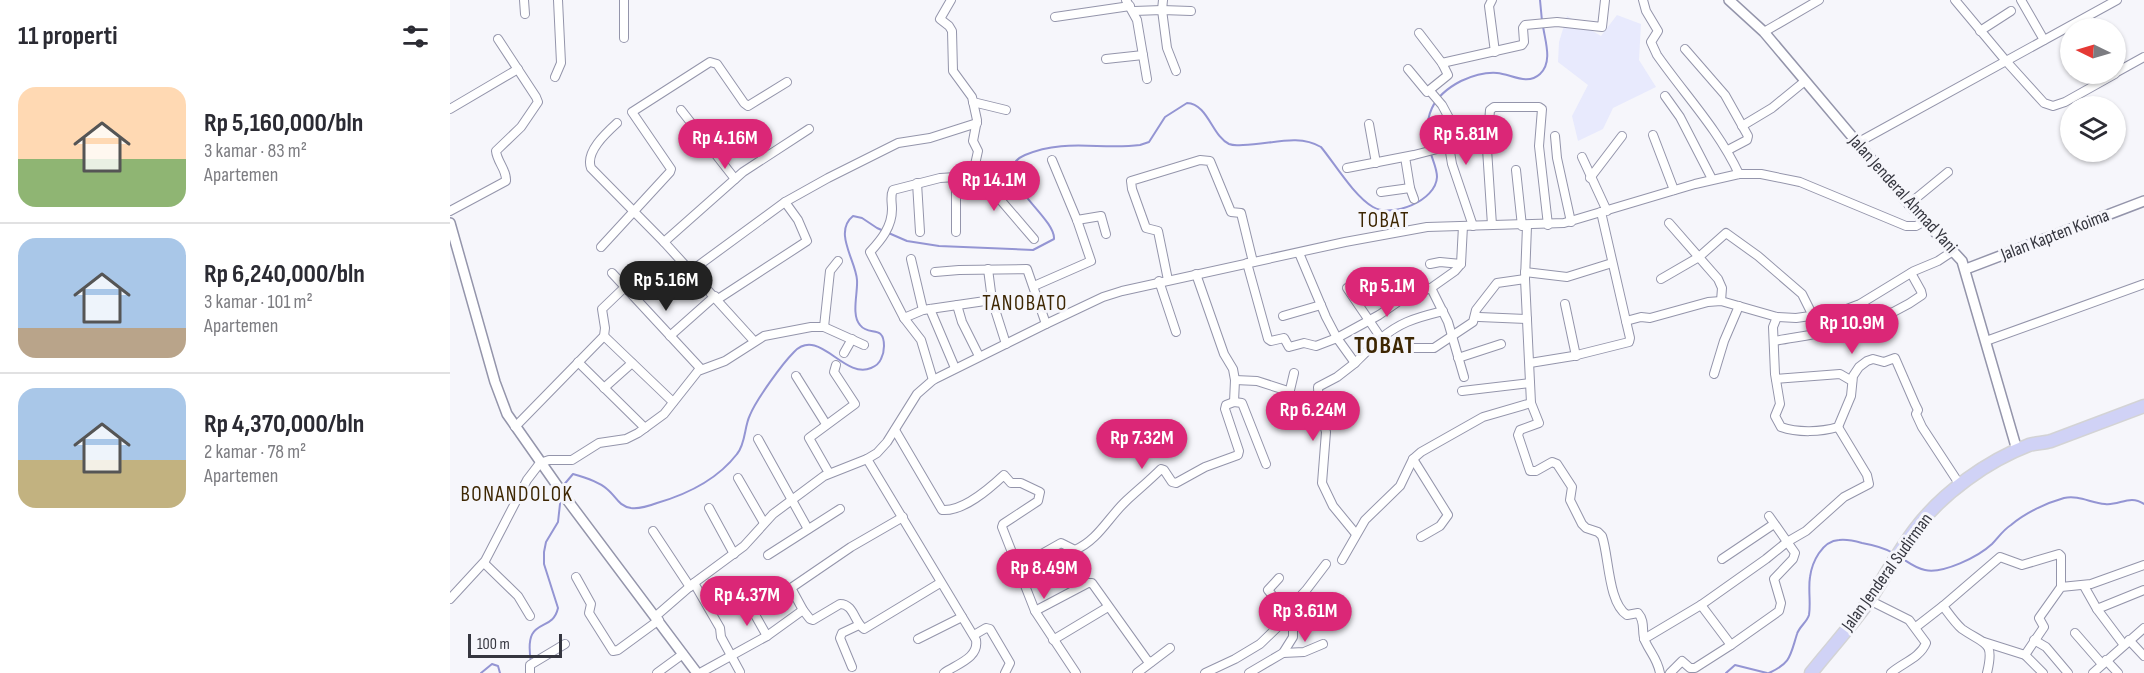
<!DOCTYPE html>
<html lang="id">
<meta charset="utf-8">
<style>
:root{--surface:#fff;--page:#f2f2f3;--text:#2b2b33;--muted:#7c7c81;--line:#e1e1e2;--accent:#db2777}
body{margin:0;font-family:"Sofia Sans Condensed",sans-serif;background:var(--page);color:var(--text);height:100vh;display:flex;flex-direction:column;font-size:22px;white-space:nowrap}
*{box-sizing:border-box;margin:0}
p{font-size:20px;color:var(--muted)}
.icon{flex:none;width:33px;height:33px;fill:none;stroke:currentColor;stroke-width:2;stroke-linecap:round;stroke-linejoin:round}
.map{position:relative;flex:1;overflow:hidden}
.details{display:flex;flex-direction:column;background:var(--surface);width:450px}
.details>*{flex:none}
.needle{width:39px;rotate:275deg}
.buttons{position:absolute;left:1610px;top:18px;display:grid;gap:12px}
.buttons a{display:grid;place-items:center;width:66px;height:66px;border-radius:50%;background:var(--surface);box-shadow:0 2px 4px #0004;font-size:30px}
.scale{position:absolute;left:18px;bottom:15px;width:94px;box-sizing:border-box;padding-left:6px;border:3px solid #35363f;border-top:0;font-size:16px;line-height:21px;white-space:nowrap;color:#35363f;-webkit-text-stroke:4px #f6f6fb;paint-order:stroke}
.price{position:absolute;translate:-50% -51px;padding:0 14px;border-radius:21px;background:var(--accent);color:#fff;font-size:20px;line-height:39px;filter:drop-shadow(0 2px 3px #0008)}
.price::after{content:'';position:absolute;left:50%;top:36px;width:18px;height:14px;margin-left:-9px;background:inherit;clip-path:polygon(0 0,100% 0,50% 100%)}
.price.active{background:#222;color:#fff}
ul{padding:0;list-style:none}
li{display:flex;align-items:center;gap:18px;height:150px;padding:0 18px}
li+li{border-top:2px solid var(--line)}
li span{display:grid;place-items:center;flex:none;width:168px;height:120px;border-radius:18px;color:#555}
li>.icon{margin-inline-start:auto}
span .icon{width:72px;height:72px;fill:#fffc;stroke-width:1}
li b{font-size:26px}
h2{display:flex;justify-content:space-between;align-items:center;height:72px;padding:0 18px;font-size:26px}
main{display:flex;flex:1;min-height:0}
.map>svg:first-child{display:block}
</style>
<main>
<section class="details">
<h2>11 properti<svg class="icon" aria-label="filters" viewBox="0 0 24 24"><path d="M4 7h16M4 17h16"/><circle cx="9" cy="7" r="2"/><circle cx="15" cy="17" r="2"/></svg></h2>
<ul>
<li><span style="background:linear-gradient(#ffd9b3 60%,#8fb573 0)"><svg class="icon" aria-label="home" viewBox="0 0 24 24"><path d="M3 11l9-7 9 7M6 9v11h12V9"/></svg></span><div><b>Rp 5,160,000/bln</b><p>3 kamar · 83 m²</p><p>Apartemen</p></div></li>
<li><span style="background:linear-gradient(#a9c7e8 75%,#b9a48a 0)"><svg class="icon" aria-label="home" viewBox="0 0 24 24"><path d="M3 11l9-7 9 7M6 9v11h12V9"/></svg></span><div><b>Rp 6,240,000/bln</b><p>3 kamar · 101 m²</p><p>Apartemen</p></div></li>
<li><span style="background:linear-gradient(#a9c7e8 60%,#c2b280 0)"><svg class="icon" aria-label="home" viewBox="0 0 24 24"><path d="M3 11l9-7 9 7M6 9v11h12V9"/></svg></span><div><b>Rp 4,370,000/bln</b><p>2 kamar · 78 m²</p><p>Apartemen</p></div></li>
</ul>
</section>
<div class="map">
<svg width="1694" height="673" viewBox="0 0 1694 673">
<rect width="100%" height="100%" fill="#f6f6fb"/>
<polygon fill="#e8eafd" points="1167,15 1191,24 1189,60 1206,87 1163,108 1153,129 1128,141 1122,116 1138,85 1108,62 1109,42 1117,16 1151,36"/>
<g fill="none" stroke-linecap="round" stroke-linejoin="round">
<g stroke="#9495d3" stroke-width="2">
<polyline points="1090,0 1092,21"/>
<path d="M 979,149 C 973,116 982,96 1011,81 C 1022,76 1034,72 1047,73 C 1061,74 1077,86 1090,74 C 1103,62 1095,41 1093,26"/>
<path d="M 112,487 L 123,474 C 134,477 148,481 157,489 C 166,496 168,506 181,508 C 189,509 199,506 207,503 C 238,494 267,480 287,454 C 296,443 294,427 300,415 C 306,400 332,364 344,352 C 369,326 394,380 421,368 C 426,366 429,364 431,359 C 433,355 434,350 434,346 C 434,324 419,337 410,325 C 401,315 408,293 407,280 C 406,261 383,232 403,216 L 412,218 L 427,228 L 457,241 L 489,246 L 583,250 L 604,239 C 606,216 534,173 575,155 C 614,138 650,150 690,145 L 699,142 L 715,117 L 737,103 C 758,104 762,136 779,144 C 784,146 788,145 793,145 C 820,145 847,133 871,147 C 885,164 904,196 923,207 C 942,218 986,201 987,177 C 987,169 983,161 981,154"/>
<path d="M 1450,557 C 1458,562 1465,568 1475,570 C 1493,574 1528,557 1542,544 C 1548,538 1553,530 1561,525 C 1575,513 1596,503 1614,498 C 1629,495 1641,503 1655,504 C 1669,506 1680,494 1694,504"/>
<path d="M 81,662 C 73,614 102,635 108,608 L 94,564 L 94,552 L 96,542 L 108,522 L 111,495"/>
<polyline points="31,673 42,664 48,666 50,673"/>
<polyline points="1276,673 1285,665 1317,673"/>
<path d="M 1319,673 C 1341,663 1340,656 1347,634 C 1349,627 1357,622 1359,615 C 1361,603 1358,589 1360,577 C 1362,562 1372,541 1389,540 C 1397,539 1405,541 1412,543 C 1423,545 1433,547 1443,553"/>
</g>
<defs>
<g id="minor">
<polyline points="74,0 75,14"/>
<polyline points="174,0 174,38"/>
<polyline points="501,0 490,19 499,26 502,31 503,71 522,97 527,120 523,141 528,151 524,169"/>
<polyline points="676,0 687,20 697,79"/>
<polyline points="713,0 712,10 717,48 726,71"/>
<polyline points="1042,0 1039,6 1045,52"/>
<path d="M 1193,0 L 1196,11 L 1208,31 L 1201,42 L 1207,55 C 1235,95 1268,129 1289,174"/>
<polyline points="1505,0 1556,61 1594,103 1603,106 1615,102 1665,74"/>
<polyline points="1571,0 1594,40"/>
<polyline points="684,11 712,10 741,11"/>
<polyline points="605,17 680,6"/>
<polyline points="1530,31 1561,11"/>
<polyline points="1314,32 1369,0"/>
<polyline points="1235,49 1275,95 1298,136 1297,140 1278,150"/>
<polyline points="656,59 693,55"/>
<polyline points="992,63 1072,45 1074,42 1073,28 1075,25 1107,22 1152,27 1155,0"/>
<polyline points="958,69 977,92 998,75 992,63 969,33"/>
<polyline points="1665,73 1694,57"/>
<polyline points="105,77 111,63 108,0"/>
<polyline points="980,91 992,105 999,118 996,123 999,146"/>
<polyline points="1215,96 1230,117 1262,179"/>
<polyline points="523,102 556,110"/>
<polyline points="0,109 68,69"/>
<polyline points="231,110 285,179"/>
<path d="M 167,123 C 156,133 135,152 141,168 L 214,242 L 304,341"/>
<polyline points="919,124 926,163"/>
<polyline points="1292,126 1322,108 1355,81"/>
<polyline points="1203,135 1224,190"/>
<polyline points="1105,136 1107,158 1121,222"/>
<polyline points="1407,143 1667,0"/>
<polyline points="955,157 960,188 964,199"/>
<polyline points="1132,157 1157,211"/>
<polyline points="897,168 964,155 999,146 1002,164 1023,226"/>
<polyline points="524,169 584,239"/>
<polyline points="1066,170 1072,226"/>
<polyline points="1140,178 1172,136"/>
<polyline points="467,183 470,232"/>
<polyline points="931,192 960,188"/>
<polyline points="1459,204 1498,172"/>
<path d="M 0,211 L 56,181 C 57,170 47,162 46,151 L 71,127 L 88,102 L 86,97 L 48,39"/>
<polyline points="1151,212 1176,321 1191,317 1200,318 1258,302 1271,301 1327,317 1346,318 1389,312 1410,304 1464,271 1488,261 1503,251"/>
<polyline points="627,220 651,216 656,234"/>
<polyline points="1219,223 1268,279 1272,288 1271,301"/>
<polyline points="1042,225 1037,149 1040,110 1044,107 1089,107 1092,109 1089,146 1098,225"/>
<polyline points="506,232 506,177 510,170 524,169"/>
<polyline points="214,242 293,172 359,129"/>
<polyline points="151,247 220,172 221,169 182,112 260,62 267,64 294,103 298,106 337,82"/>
<polyline points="849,253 876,317 887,338 929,315 955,297 981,288 1005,271 1011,264 1013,226"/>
<polyline points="461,259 473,310"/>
<path d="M 797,263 L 818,339 L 821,341 L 834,338 L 839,347 L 854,343 L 866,346 L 887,338 L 905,363 C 921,347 936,331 957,322 C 968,317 981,314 993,311"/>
<polyline points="980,264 990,262 1011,264"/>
<polyline points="538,269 542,300 556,344"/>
<polyline points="241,271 335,202 378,178 448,143 480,138 527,123"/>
<polyline points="485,272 509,270 577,269 596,324"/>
<polyline points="1075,272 1117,277 1162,263"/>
<polyline points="162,273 251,369"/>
<polyline points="746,274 774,354 783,369 785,380 784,402"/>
<polyline points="1211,279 1249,257 1276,233 1308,256 1352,294 1363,316"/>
<polyline points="718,280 708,231 696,228 682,189 681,181 750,160 760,161 781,212 791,213 803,262"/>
<polyline points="709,281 726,332"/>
<polyline points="584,286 641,261 627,220 602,160"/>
<polyline points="897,288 931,338"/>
<polyline points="981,288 998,322 1014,377"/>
<polyline points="268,299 357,241 348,220 335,202"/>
<polyline points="1115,304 1126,356"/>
<polyline points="507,305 512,322 529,356"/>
<polyline points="480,309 505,368"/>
<polyline points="1389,312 1395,329"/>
<polyline points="833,316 871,305"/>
<polyline points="1029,317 1077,319"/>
<path d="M 1327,317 L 1323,327 L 1325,374 L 1330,404 L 1325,416 L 1331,427 C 1348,433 1371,432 1388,427 L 1401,396 L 1403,376 L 1409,367 L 1417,361 L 1423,359 L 1434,362 L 1445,358 L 1465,404 L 1468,410 L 1466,414 L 1472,427 L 1510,485"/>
<polyline points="454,318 473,310 542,300"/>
<polyline points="374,327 380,271 388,261"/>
<polyline points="1396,328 1399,337"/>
<polyline points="154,336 223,402"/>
<polyline points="220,336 265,296"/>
<path d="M 1324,341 C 1375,332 1429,327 1472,295 L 1471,291 L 1461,273"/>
<polyline points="1536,341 1694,284"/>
<polyline points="959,348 984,348 1023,322 1026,310 1047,283 1075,279"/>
<polyline points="394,353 402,339"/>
<polyline points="1008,358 1051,344"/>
<polyline points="128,362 195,428"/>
<polyline points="905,363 887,377 868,387 869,406 876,432 872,483 883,506 906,534"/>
<polyline points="1080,363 1123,356 1179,342 1180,338 1176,321"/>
<polyline points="1264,374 1274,341 1289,306"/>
<polyline points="346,376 376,424"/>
<polyline points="1326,379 1390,374 1402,381"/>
<path d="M 483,380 L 471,340 L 454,318 L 420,252 C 431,240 442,227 442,209 C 442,202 440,196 443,190 L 490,178 L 506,177"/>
<polyline points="785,380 807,381 838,391 840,390 844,373"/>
<polyline points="154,388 182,363"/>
<polyline points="1012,391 1080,383"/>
<path d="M 1081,403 L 1089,423 L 1070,430 L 1068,435 L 1080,471 L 1086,471 L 1102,462 L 1107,464 L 1122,487 L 1120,500 L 1132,524 L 1136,528 L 1148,532 L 1152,536 C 1159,556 1158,603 1177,615 L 1188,613 C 1196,622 1191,632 1195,641 C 1201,654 1207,658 1210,673"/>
<polyline points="65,427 154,336 155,328 152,309 175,287"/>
<path d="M 445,430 L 492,510 C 513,512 539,489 554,475 L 561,483 L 571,483 L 590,492 L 588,501 L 553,524 L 552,527 L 585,611 L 626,673"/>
<polyline points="308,439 358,529"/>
<path d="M 417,459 L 526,640 C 529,658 507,664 494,673"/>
<polyline points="963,459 998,515 990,526 971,537"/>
<polyline points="379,473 359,438 405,404 384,372 386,365"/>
<polyline points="288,478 314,523"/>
<polyline points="259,508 284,554"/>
<path d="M 453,517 L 401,547 L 341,588 L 353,610 L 360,619 L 363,620 L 390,604 C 404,604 404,622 414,629 L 490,583"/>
<polyline points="203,531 240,587"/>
<polyline points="318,555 390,509"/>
<polyline points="1272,559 1324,524"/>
<polyline points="892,560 915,520 950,486 963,459 971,452 1033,417 1081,403 1075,279 1077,226"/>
<polyline points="34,563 68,596 80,616"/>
<path d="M 567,568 L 611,543 L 625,550 C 648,540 658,518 676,501 C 688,490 700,480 711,469 L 714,470 L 722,482 L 726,483 L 755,467 L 788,455 L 789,451 L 775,409 L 776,405 L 784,402 L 792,403 L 816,464"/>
<polyline points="126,577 141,604 139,613 163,651 168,650 209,620"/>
<polyline points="244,583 270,628 271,637 290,672"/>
<polyline points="1634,586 1647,609 1674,645"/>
<polyline points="0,599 35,561 77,480 90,463 99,460 122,460 149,443 176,439 188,433 214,414 248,371 275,361 314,336 361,327 374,327 414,345"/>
<path d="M 1419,600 L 1459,620 L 1476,643 C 1470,658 1452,663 1441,673"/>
<polyline points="1251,605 1281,645 1329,611 1331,603 1324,579 1343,559 1345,553 1319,516"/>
<polyline points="300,606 317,636"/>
<path d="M 1493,606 C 1499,614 1505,623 1512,629 C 1535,645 1545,640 1537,673"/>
<polyline points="1647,609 1694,590"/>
<polyline points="585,611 638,583 642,583 697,660 701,662"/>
<polyline points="836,612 857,589 876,564"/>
<polyline points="206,616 244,583 294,546 323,514 374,476 417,459 427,453 437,442 467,394 483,380 596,324 653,297 672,291 895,242 977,227 1114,223 1245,184 1289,174 1311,174 1350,182 1456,226 1466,226 1475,221"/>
<polyline points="1466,627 1493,606 1550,557 1572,565 1609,554 1611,556 1611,587"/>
<polyline points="1625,633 1652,664"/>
<polyline points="524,635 536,628 540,629 560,663 555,673"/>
<polyline points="468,639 512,617"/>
<polyline points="1194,639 1251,605 1316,559 1337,542 1356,531 1394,497 1419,484 1417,475 1388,427"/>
<polyline points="603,640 658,607"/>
<polyline points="1584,640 1596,647 1618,673"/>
<polyline points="1679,640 1694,656"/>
<polyline points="1534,642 1575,655 1593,673"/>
<polyline points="833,653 854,652 873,644"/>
<polyline points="1575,655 1594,627 1589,618 1611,587 1641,584 1694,565"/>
<polyline points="1656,660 1668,673"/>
<polyline points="402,667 390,638 392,633 409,625"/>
<polyline points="80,673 80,665 115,644"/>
<polyline points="207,673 233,654"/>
<polyline points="250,673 317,636 353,610"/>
<polyline points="687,673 720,648"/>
<polyline points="755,673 785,659 810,644 839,616"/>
<polyline points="799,673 833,653 843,637 843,621 818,590 829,578"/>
<polyline points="1220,673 1232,661 1240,668 1245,668 1281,645"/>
<polyline points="1643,673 1694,628"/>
</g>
<g id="tertiary">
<polyline points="1279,0 1314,32 1459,204 1512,261 1567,450"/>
<polyline points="0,223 45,382 57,414 118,501 247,673"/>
<polyline points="1516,269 1694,201"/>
</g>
<path id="trunk" d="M 1361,673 C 1381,648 1403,624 1421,598 C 1436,575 1449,550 1466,528 C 1493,493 1537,461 1579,445 C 1586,443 1594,443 1601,441 L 1694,406"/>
</defs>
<use href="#minor" stroke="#9495ab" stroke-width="10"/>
<use href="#tertiary" stroke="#9495ab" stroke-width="12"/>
<use href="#trunk" stroke="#d3d3d5" stroke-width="15"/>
<use href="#minor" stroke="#fff" stroke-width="8"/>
<use href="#tertiary" stroke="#fff" stroke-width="9"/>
<use href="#trunk" stroke="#d0d2f6" stroke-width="12"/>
</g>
<g text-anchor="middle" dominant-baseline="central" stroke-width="6" stroke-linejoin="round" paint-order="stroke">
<g font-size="18" fill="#35363f" stroke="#f6f6fb">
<text transform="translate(1453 194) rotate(48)">Jalan Jenderal Ahmad Yani</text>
<text transform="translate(1605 235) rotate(-21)">Jalan Kapten Koima</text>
<text transform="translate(1437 572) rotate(-54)">Jalan Jenderal Sudirman</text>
</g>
<g font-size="21" letter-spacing="1.5" fill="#3d2602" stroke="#f6f6fb">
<text x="934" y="220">TOBAT</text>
<text x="575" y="303">TANOBATO</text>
<text x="67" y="494">BONANDOLOK</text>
</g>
<g font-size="24" font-weight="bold" letter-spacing="1.5" fill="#3d2602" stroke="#f6f6fb">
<text x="935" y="345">TOBAT</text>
</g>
</g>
</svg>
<div class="buttons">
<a><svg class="needle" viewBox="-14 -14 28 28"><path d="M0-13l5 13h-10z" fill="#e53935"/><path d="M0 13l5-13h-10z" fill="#7c7c81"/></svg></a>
<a><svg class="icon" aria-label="layers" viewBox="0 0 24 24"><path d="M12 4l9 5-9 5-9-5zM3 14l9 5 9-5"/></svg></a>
</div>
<div class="scale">100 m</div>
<b class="price" style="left:1016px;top:166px">Rp 5.81M</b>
<b class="price" style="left:275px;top:170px">Rp 4.16M</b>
<b class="price" style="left:544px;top:212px">Rp 14.1M</b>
<b class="price active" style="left:216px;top:312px">Rp 5.16M</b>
<b class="price" style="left:937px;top:318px">Rp 5.1M</b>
<b class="price" style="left:1402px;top:355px">Rp 10.9M</b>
<b class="price" style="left:863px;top:442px">Rp 6.24M</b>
<b class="price" style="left:692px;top:470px">Rp 7.32M</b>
<b class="price" style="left:594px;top:600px">Rp 8.49M</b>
<b class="price" style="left:297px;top:627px">Rp 4.37M</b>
<b class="price" style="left:855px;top:643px">Rp 3.61M</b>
</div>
</main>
